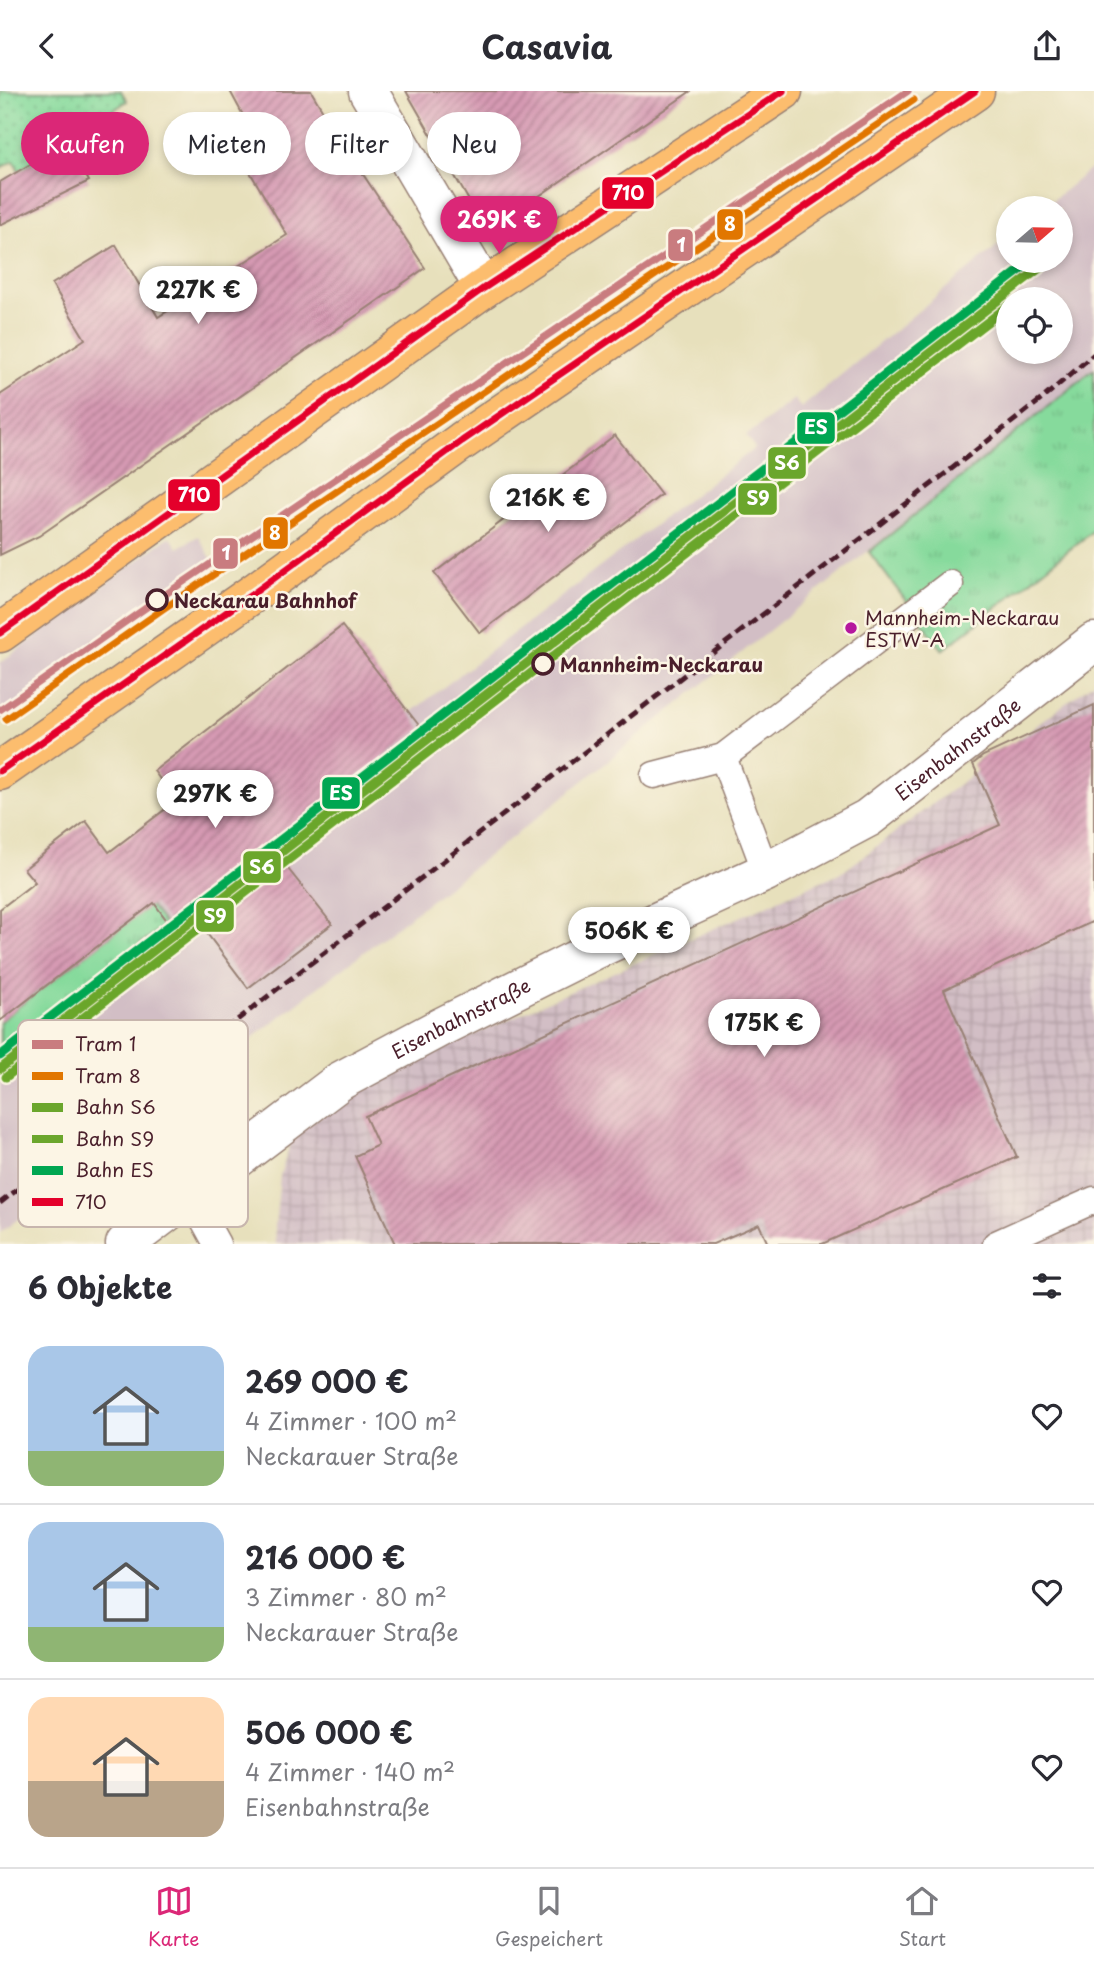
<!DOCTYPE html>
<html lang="de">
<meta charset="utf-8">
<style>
:root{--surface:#fff;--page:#f2f2f3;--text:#2b2b33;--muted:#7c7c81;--line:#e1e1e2;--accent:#db2777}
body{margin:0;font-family:"Playpen Sans",sans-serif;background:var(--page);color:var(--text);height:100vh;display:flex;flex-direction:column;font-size:26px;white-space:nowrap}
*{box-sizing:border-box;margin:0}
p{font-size:23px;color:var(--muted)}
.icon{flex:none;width:38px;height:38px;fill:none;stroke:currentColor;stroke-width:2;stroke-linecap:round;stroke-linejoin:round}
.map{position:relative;height:1153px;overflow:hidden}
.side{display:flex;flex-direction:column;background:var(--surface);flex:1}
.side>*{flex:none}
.top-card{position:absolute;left:21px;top:21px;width:700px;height:63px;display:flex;gap:14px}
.needle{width:46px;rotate:70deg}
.tools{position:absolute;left:996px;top:105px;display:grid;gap:14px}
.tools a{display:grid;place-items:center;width:77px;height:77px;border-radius:50%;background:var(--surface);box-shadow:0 4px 10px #0003;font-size:35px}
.price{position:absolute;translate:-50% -60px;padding:0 16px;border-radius:24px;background:#fff;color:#222;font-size:23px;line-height:46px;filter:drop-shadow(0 2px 4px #0008)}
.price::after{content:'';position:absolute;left:50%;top:42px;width:21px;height:16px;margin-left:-10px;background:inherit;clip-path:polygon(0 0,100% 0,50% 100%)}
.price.current{background:var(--accent);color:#fff}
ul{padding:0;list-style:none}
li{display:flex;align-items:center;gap:21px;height:175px;padding:0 28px}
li+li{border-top:2px solid var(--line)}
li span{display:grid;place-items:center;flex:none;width:196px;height:140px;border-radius:21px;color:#555}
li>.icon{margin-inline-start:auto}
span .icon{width:84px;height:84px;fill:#fffc;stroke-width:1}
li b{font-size:30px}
h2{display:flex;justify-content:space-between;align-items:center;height:84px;padding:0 28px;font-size:30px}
.tag{padding:0 24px;border-radius:32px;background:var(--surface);box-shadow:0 4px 10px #0003;font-size:24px;line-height:63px}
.tag.current{background:var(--accent);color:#fff}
header{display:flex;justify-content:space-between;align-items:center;height:91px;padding:0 28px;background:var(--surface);font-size:32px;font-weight:700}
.menu{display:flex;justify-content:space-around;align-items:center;height:98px;border-top:2px solid var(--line);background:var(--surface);font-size:19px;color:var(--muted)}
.menu a{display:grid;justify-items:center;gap:4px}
.menu .current{color:var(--accent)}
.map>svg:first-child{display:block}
</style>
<header><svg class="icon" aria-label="back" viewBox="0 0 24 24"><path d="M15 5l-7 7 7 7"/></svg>Casavia<svg class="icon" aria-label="share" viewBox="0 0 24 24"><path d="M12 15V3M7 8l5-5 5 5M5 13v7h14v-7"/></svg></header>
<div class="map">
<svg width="1094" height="1153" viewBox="0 0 1094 1153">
<defs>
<pattern id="industrial-grid" width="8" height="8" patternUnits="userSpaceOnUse" patternTransform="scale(1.75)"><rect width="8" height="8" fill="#d2bec5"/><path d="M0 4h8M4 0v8" fill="none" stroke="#b6a3a9"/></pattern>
<pattern id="grass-tufts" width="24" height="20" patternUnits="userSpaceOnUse" patternTransform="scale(1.75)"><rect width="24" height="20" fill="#86da9c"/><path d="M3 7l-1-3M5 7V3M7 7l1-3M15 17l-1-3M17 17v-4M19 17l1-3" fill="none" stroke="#75bb87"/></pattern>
<pattern id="garden-dots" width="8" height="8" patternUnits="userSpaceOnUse" patternTransform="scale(1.75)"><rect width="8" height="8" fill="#86da9c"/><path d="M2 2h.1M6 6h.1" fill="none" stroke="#75bb87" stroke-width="1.8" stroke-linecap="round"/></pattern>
<pattern id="building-hatch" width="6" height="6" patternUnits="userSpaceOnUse" patternTransform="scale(1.75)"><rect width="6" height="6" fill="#d69ab3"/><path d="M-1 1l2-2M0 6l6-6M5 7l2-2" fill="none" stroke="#b07d92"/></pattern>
</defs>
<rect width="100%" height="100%" fill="#fcf5e5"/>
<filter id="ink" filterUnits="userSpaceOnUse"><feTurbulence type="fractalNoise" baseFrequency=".0143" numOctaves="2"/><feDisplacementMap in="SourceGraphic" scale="14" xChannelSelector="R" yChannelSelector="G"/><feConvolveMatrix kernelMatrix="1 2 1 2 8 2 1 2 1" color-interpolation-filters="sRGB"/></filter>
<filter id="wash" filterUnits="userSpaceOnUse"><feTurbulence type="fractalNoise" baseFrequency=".00686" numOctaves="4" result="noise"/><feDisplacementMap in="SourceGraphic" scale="28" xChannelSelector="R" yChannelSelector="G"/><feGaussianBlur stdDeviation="1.57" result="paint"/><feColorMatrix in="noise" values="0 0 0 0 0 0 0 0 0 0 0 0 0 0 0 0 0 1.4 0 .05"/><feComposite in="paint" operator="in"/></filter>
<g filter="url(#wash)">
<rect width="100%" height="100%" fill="#e7e0bc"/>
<polygon fill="url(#industrial-grid)" points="1094,591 1094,1153 276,1153 275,1135 280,1085 293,1043 354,1002 429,963 844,780"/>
<g fill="#d2bec5" fill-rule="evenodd">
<path d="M 1094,75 L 1094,278 L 528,734 L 0,1142 L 0,963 L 165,834 L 150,814 L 140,794 L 393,600 L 410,622 L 755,357 L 746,345 L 794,308 L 801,317 L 1008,146 L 1008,170 L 1060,170 L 1060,117 L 1043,117 ZM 1008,208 L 1060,208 L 1060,261 L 1008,261 Z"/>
<polygon points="170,445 178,457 198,445 217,477 0,630 0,572"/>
</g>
<g fill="url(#grass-tufts)" stroke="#687c64" stroke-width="2">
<polygon points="1094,278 1094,439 943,559 869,461"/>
<polygon points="150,814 165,834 0,963 0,930"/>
</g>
<polygon fill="url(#garden-dots)" stroke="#687c64" stroke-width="2" points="0,0 121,0 127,10 66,52 19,80 14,70 0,77"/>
<g id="blocks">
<g fill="url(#building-hatch)">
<polygon points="230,0 311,0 339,47 425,177 39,445 0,464 0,304 85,248 52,193 116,154 158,226 287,144 247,76 265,65"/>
<polygon points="406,0 691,0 487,141"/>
<polygon points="66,52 89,90 0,134 0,91"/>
<polygon points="615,344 661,404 480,542 434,482"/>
<polygon points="342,535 421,637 269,754 332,833 248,897 187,816 168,831 154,812 0,930 0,818 35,791 24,778 86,730 109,761 176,710 154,680"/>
<polygon points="1094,614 1094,830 944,899 1017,1066 822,1153 768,1153 759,1133 713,1153 395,1153 355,1065 378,1054 365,1025 1000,734 973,673 983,665"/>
</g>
</g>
</g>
<g filter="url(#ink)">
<use href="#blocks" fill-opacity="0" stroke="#988074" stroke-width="2"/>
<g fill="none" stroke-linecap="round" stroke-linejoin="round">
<defs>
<g id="service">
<polyline points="723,666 766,781"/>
<polyline points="654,684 723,666 950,493"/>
<polyline points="190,1104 217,1153"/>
<polyline points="996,1153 1094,1109"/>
</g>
<g id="minor">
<polyline points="368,0 484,197"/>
<path id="s1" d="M 125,1153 L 340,990 L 441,936 L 595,859 L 766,781 L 868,727 L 1094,551"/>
</g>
<g id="primary">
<polyline points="0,542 484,197 783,0"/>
<polyline points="0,680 258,499 462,350 975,0"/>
</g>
</defs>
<use href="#service" stroke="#988074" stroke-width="29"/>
<use href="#minor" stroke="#988074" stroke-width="41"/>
<use href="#primary" stroke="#988074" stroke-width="41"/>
<use href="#service" stroke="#fff" stroke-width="26"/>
<use href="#minor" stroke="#fff" stroke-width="38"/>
<use href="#primary" stroke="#fcbd6e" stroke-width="38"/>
<polyline stroke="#4a1f2b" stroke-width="5" stroke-dasharray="10 5" stroke-linecap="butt" points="0,1112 1042,308 1094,263"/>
<defs>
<g id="bus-1">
<polyline points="0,542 484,197 783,0"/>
<polyline points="0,680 258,499 462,350 975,0"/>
</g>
</defs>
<use href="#bus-1" stroke="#fcf5e5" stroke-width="12"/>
<use href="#bus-1" stroke="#e4002b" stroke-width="7"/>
<defs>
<polyline id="rail-1" points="0,978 1049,170"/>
<polyline id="rail-2" points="6,986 1008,215"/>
<polyline id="rail-3" points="0,965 1032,170"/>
</defs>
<use href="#rail-1" stroke="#fcf5e5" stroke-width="14"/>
<use href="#rail-2" stroke="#fcf5e5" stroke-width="14"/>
<use href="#rail-3" stroke="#fcf5e5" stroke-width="14"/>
<use href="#rail-1" stroke="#6ba62c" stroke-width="9"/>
<use href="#rail-2" stroke="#6ba62c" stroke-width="9"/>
<use href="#rail-3" stroke="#00a651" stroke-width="9"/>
<defs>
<polyline id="tram-1" points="0,619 157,509 908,0"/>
<polyline id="tram-2" points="6,628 163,518 914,9"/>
</defs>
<use href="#tram-1" stroke="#fcf5e5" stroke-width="12"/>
<use href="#tram-2" stroke="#fcf5e5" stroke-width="12"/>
<use href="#tram-1" stroke="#c97c7f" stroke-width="7"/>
<use href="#tram-2" stroke="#e17600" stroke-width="7"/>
</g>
</g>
<g fill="#fcf5e5" stroke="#4a1f2b" stroke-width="3.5">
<circle cx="157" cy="509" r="10"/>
<circle cx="543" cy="573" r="10"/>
</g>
<circle fill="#b5179e" stroke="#fcf5e5" stroke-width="2.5" cx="851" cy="537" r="7"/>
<g text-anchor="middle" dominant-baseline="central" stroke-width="5" stroke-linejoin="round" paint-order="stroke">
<g font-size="19" font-weight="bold" fill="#4a1f2b" stroke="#fcf5e5" text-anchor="start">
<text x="174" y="509">Neckarau Bahnhof</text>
<text x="560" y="573">Mannheim-Neckarau</text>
</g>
<g font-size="19" fill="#4a1f2b" stroke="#fcf5e5" text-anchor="start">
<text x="865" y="526">Mannheim-Neckarau<tspan x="865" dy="22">ESTW-A</tspan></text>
</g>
<g font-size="19" fill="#4a1f2b" stroke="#fcf5e5">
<text stroke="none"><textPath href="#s1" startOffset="973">Eisenbahnstraße</textPath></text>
<text stroke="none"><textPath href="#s1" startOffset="406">Eisenbahnstraße</textPath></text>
</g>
</g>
<rect x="18" y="929" width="230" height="207" rx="10" fill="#fcf5e5" stroke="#c7b5ad" stroke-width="2"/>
<rect x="32" y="949" width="31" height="9" fill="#c97c7f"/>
<rect x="32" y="981" width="31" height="8" fill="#e17600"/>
<rect x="32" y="1012" width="31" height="9" fill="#6ba62c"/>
<rect x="32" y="1044" width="31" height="8" fill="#6ba62c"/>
<rect x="32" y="1075" width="31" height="9" fill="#00a651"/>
<rect x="32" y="1107" width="31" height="8" fill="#e4002b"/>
<g font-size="19" fill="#4a1f2b">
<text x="75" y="960">Tram 1</text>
<text x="75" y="992">Tram 8</text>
<text x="75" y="1023">Bahn S6</text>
<text x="75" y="1055">Bahn S9</text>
<text x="75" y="1086">Bahn ES</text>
<text x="75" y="1118">710</text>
</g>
<g stroke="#fcf5e5" stroke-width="2.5">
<rect x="601" y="85" width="54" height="34" rx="7" fill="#e4002b"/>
<rect x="716" y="117" width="28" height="33" rx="7" fill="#e17600"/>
<rect x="667" y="137" width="27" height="34" rx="7" fill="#c97c7f"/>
<rect x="796" y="320" width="40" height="34" rx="7" fill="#00a651"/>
<rect x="767" y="355" width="40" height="34" rx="7" fill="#6ba62c"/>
<rect x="167" y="387" width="54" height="34" rx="7" fill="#e4002b"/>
<rect x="737" y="391" width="41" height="34" rx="7" fill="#6ba62c"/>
<rect x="262" y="425" width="27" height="34" rx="7" fill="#e17600"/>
<rect x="212" y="446" width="27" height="33" rx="7" fill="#c97c7f"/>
<rect x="321" y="685" width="40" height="34" rx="7" fill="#00a651"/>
<rect x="242" y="759" width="40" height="34" rx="7" fill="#6ba62c"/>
<rect x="195" y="808" width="40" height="34" rx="7" fill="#6ba62c"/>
</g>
<g font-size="19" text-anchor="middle" font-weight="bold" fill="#fff">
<text x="628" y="109">710</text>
<text x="730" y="140">8</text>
<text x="681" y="161">1</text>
<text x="816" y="343">ES</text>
<text x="787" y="379">S6</text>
<text x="194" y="411">710</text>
<text x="758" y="414">S9</text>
<text x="275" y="449">8</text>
<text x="226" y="469">1</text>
<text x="341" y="709">ES</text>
<text x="262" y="783">S6</text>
<text x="215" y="832">S9</text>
</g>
</svg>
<div class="tools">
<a><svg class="needle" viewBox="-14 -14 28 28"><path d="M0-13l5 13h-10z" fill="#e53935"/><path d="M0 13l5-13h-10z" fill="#7c7c81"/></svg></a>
<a><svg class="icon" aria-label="locate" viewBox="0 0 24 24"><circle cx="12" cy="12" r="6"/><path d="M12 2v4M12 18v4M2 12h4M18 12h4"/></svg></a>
</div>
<b class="price current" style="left:499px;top:165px">269K €</b>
<b class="price" style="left:198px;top:235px">227K €</b>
<b class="price" style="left:548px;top:443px">216K €</b>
<b class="price" style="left:215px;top:739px">297K €</b>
<b class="price" style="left:629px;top:876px">506K €</b>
<b class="price" style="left:764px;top:968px">175K €</b>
<div class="top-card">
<a class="tag current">Kaufen</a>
<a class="tag">Mieten</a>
<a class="tag">Filter</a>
<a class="tag">Neu</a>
</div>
</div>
<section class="side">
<h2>6 Objekte<svg class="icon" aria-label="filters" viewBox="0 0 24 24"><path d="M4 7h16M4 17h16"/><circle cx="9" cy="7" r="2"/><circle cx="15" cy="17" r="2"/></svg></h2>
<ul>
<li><span style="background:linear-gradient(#a9c7e8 75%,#8fb573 0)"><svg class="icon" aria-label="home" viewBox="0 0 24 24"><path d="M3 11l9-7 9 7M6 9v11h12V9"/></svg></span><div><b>269 000 €</b><p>4 Zimmer · 100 m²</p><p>Neckarauer Straße</p></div><svg class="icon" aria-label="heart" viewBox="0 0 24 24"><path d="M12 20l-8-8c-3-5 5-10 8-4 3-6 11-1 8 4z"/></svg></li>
<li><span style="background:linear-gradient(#a9c7e8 75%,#8fb573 0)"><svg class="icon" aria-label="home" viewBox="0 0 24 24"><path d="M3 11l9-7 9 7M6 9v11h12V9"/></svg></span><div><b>216 000 €</b><p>3 Zimmer · 80 m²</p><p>Neckarauer Straße</p></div><svg class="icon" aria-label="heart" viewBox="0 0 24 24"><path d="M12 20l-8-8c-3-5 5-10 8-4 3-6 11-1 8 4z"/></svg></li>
<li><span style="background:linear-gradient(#ffd9b3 60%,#b9a48a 0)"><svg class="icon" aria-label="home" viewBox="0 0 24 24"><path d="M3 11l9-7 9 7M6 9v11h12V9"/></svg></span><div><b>506 000 €</b><p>4 Zimmer · 140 m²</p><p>Eisenbahnstraße</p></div><svg class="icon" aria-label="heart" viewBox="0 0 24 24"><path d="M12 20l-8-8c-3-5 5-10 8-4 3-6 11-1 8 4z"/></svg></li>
</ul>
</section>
<nav class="menu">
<a class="current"><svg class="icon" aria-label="map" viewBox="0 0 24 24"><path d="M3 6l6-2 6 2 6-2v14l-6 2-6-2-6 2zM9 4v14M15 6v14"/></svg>Karte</a>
<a><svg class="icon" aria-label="saved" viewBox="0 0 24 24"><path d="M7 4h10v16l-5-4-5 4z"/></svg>Gespeichert</a>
<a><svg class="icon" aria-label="home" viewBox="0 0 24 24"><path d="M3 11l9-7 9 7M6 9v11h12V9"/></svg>Start</a>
</nav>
